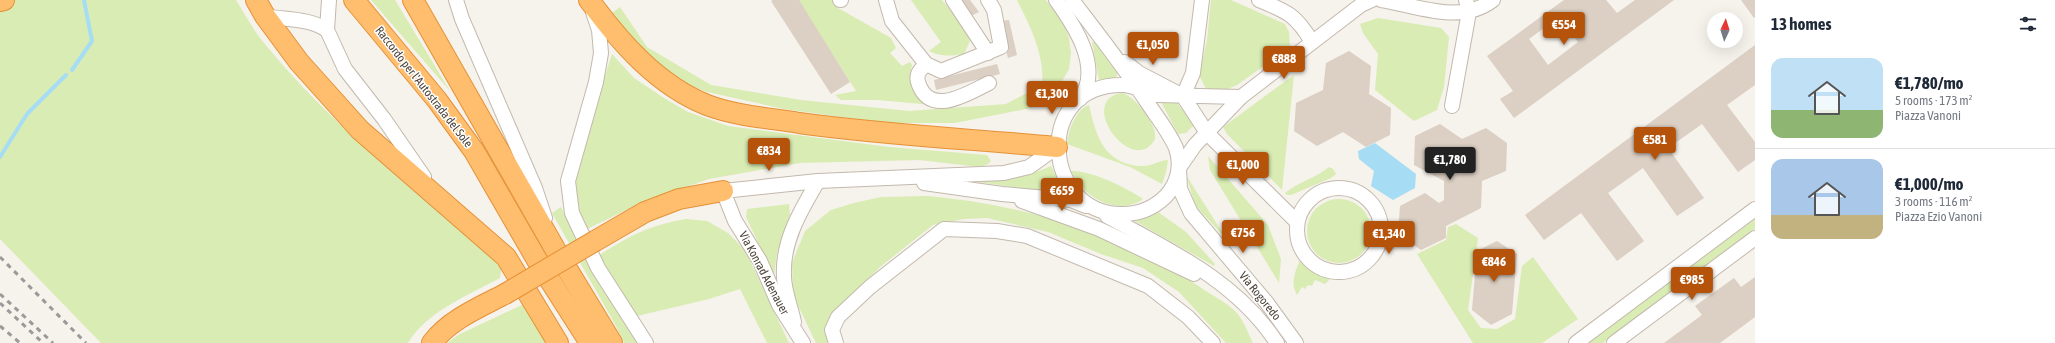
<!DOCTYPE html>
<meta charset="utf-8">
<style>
:root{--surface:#fff;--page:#f2f2f3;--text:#1f2937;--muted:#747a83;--line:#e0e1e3;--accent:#b45309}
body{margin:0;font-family:"Asap Condensed",sans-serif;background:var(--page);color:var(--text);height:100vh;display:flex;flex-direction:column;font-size:15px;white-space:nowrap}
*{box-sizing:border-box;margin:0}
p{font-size:13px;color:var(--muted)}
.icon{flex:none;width:22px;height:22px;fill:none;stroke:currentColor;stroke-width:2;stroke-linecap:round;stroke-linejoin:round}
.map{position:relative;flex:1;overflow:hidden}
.details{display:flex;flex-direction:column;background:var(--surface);width:300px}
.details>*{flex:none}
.needle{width:26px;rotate:4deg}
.buttons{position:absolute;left:1707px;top:12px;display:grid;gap:8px}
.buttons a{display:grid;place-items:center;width:36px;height:36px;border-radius:50%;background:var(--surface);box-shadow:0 4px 16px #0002;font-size:20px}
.price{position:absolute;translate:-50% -34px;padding:0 9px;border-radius:4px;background:var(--accent);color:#fff;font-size:13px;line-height:26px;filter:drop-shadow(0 1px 2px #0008)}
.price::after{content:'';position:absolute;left:50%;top:24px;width:12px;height:9px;margin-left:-6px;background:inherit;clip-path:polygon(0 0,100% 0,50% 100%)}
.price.on{background:#222;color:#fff}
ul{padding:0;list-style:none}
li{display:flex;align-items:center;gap:12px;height:100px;padding:0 16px}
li+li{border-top:1px solid var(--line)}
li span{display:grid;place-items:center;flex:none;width:112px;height:80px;border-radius:12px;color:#555}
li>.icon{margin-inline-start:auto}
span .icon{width:48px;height:48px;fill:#fffc;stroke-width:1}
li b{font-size:17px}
h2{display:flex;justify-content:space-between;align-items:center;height:48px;padding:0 16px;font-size:17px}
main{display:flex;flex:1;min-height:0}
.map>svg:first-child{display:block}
</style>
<main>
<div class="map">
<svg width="1755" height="343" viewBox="0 0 1755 343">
<rect width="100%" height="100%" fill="#f6f2ec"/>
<g fill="#d9ecb3">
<path d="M 0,0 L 236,0 C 245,14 253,30 264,43 C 332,127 421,195 502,266 L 500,278 C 469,295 427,311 408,343 L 101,343 L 0,239 Z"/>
<polygon points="371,0 395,0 450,91"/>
<polygon points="798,0 833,0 838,8 891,38 896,48 890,53 902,66 910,62 912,65 910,75 923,98 933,105 878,100 841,100 835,95 856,91"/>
<path d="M 911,0 L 942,0 L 968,33 L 970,41 L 964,54 C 951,56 941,57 929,51 L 941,42 Z"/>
<path d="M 1017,0 L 1046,0 L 1065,26 L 1069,38 L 1071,53 L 1069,69 L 1057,90 L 1046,102 L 1031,108 L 955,123 L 885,123 L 784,109 L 707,92 L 682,82 L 641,52 L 612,13 L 620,7 L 647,47 L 711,85 L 801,100 L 909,111 L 1006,104 L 1042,85 C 1045,55 1030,26 1017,0 Z"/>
<polygon points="1211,0 1231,0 1285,24 1289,32 1290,47 1237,85 1223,91 1207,91 1199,75 1207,40"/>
<polygon points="1378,18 1441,28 1449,37 1444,87 1437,110 1414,121 1375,90 1378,54 1363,33 1360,24"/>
<polygon points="1092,42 1095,42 1118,74 1116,77 1099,80"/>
<polygon points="612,54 634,78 664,98 688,112 728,126 889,147 987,155 991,161 988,164 980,167 919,160 800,163 709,179 645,201 585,230 577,214 574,170"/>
<polygon points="1294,75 1282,190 1227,134 1223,127"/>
<path d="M 1122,93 C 1135,96 1158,125 1155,139 C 1133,179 1075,100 1122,93 Z"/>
<polygon points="1161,102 1177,103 1194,125 1186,133 1178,134"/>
<path d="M 1089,105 C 1096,136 1104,166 1144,166 C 1152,166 1160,160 1168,160 L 1166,172 L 1162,184 L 1130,167 L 1067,144 C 1068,131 1076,109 1089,105 Z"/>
<polygon points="1208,156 1268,225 1281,259 1279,283 1210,170"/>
<path d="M 1051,166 L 1064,192 L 1048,192 L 978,182 L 979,179 C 1004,180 1027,177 1051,166 Z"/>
<path d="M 1329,167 L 1333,169 L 1336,174 L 1331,178 L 1291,195 L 1287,195 L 1285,193 C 1298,182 1316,178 1329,167 Z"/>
<path d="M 1071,171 C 1091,170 1127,188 1143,199 C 1118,217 1082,197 1071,171 Z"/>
<polygon points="1186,175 1227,240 1195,205"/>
<path d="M 928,196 C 1024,205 1120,232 1200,287 C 1211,295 1226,302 1235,311 C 1243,319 1248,333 1253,343 L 1226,343 L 1179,292 L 1143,268 L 1101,254 L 1048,232 L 987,218 L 964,219 L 933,225 L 880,267 L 834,314 L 827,329 L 827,343 L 816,343 L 793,295 L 792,263 L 805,231 L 831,210 L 854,203 L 881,197 Z"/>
<circle cx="1339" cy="231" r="32"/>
<polygon points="789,204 790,215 777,254 774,276 746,217 747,209"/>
<polygon points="561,207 589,264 637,343 624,343 616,326 552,213"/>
<polygon points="1158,212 1186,232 1215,264 1214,266 1135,221"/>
<path d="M 686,219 L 707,221 L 728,233 L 745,250 L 789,343 L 767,343 L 740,289 L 709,299 L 637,316 L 598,256 C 629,236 650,225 686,219 Z"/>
<polygon points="1755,219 1755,229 1603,343 1588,343"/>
<polygon points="1456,224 1478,238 1468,310 1481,328 1497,329 1515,319 1522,266 1533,257 1578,319 1542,343 1473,343 1417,254 1446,240 1448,227"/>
<path d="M 1300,260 L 1330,279 L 1325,284 L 1315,280 L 1312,286 L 1308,285 L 1305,289 L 1302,287 L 1297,295 C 1290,283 1295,272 1300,260 Z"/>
<polygon points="524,304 535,317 545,343 447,343 460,334"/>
</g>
<polygon fill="#a7ddf4" points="1375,143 1416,174 1415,188 1393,200 1371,186 1374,171 1359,159 1358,151"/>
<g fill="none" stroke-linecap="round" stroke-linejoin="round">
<g stroke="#a7ddf4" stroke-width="4">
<polyline points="72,70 92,41 84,0"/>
<polyline points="0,157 27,114 66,75"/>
</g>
</g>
<g fill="#dccfc3" fill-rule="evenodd">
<polygon points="773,0 799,0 850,82 831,94 771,1"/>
<polygon points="959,0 970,0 979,12 971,16"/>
<path d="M 1564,0 L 1606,0 L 1617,13 L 1635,0 L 1674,0 L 1514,118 L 1500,99 L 1513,91 L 1487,56 ZM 1559,17 L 1578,42 L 1548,65 L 1529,39 Z"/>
<polygon points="1741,0 1755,0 1755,17 1754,18"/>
<polygon points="1009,20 1017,55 1008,58 999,21"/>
<polygon points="1755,45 1755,85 1727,105 1755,142 1755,160 1738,172 1702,124 1668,148 1704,198 1677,216 1643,168 1608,193 1644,241 1617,261 1581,213 1544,240 1525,215"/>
<polygon points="1349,51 1371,66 1369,94 1391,108 1390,135 1366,147 1343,132 1317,146 1294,131 1296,103 1323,90 1326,63"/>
<polygon points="997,64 1000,74 936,90 934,80"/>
<polygon points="1440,124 1462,139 1486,128 1507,143 1506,171 1482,181 1481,208 1446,226 1446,238 1421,250 1398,234 1400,206 1425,193 1439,203 1444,200 1444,181 1414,165 1415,136"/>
<polygon points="1497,241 1517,254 1512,314 1491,325 1472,310 1477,251"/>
<polygon points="1755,277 1755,317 1720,343 1664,343 1702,315 1695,306 1734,278 1741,287"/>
</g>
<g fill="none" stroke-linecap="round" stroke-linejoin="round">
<defs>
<g id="minor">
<polyline points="329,0 327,30 345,69 384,119 424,177"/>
<polyline points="456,0 462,19 535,188 545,218"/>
<polyline points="840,0 841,0"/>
<polyline points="886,0 892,21 926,64 941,71 1001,47 994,10 988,0"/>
<polyline points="953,0 988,53"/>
<path d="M 1056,0 C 1074,25 1103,68 1080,99"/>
<path d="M 1072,0 C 1098,34 1124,67 1147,102 C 1157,117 1169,132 1176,148 C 1182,165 1178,183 1166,196 C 1154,208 1140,214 1123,214 C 1043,216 1031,83 1124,85 C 1136,86 1147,93 1158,95 L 1241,97"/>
<path d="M 1259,0 C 1288,12 1296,15 1312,42"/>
<path d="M 1381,0 C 1419,6 1460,25 1493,0"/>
<polyline points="593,12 599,30 601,53 596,82 568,181 572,213 598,268 646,343"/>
<path d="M 265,16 C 286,20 309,18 327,30"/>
<polyline points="1125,62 1139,73 1183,96 1207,133 1297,222"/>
<path d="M 926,64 C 919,71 915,75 919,85 C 932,117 968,93 989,83"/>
<polyline points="1183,96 1193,73 1202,0"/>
<polyline points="1452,106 1469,12 1466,0"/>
<polyline points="924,183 1002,194 1071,200 1086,206"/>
<circle cx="1339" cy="230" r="42"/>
<polyline points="1022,201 1099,229 1194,274"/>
<path d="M 1107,216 C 1169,250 1237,281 1277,343"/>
<path d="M 794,322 C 791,307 784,291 784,276 C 782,241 801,210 818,181"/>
<polyline points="803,343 779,305 760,261 735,221 723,191 818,181 1004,173 1029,167 1057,147"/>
<polyline points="836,343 832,330 838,317 870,287 944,229 997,231 1027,236 1148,286 1188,317 1213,343"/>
<polyline points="1296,343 1267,303 1191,213 1180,189 1179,168 1195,145 1241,97 1361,5 1372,0"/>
<polyline points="1576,343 1755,209"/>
<polyline points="1614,343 1755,238"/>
</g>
<g id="highway">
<polyline points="256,0 265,16 299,62 360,130 506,257 558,343"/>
<polyline points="354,0 437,100 474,151 537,260 590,343"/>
<polyline points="413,0 555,249 612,343"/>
<path d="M 589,0 C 620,42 657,85 707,105 C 736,116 769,118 799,123 C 885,135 971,139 1057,147"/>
<polyline points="0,1 4,0"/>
<polyline points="595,241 645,212 679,199 723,191"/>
<path d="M 432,343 C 449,320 480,307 505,294"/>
</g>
</defs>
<use href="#minor" stroke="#c3b9ad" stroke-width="16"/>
<use href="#highway" stroke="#e59137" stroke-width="22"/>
<use href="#minor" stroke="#fff" stroke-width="14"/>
<use href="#highway" stroke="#ffbe6e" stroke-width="20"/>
<g stroke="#9a9a9a" stroke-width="3" stroke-dasharray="5 5" stroke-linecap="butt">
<polyline points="0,257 86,343"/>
<polyline points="0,294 53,343"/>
<polyline points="0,303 43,343"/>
<polyline points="0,326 20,343"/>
</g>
<defs>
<polyline id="highway-bridge" points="505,294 595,241"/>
</defs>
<use href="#highway-bridge" stroke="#e59137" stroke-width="22" stroke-linecap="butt"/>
<use href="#highway-bridge" stroke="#ffbe6e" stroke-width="20"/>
</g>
<g text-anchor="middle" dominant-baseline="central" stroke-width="3" stroke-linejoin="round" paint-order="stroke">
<g font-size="12" fill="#4b4238" stroke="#fff">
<text transform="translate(424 87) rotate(52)">Raccordo per l'Autostrada del Sole</text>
<text transform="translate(764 273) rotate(62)">Via Konrad Adenauer</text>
<text transform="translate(1260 296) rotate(51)">Via Rogoredo</text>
</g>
</g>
</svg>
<div class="buttons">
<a><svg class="needle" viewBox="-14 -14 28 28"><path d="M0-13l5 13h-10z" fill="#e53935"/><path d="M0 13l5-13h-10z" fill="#747a83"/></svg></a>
</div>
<b class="price" style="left:1564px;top:46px">€554</b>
<b class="price" style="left:1153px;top:66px">€1,050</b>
<b class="price" style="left:1284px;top:80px">€888</b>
<b class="price" style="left:1052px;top:115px">€1,300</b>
<b class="price" style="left:1655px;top:161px">€581</b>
<b class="price" style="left:769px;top:172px">€834</b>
<b class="price on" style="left:1450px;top:181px">€1,780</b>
<b class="price" style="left:1243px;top:186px">€1,000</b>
<b class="price" style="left:1062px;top:212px">€659</b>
<b class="price" style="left:1243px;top:254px">€756</b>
<b class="price" style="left:1389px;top:255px">€1,340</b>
<b class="price" style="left:1494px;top:283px">€846</b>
<b class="price" style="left:1692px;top:301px">€985</b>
</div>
<section class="details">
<h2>13 homes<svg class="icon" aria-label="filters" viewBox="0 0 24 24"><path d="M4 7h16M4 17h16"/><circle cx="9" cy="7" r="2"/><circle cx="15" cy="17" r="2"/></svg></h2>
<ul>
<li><span style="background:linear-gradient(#bfe0f5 65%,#8fb573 0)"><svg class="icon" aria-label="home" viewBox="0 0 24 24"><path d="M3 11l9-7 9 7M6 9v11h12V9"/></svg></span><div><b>€1,780/mo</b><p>5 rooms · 173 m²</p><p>Piazza Vanoni</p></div></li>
<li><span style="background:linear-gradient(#a9c7e8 70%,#c2b280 0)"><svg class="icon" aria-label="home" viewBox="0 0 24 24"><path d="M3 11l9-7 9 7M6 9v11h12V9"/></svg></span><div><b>€1,000/mo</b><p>3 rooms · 116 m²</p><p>Piazza Ezio Vanoni</p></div></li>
</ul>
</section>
</main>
